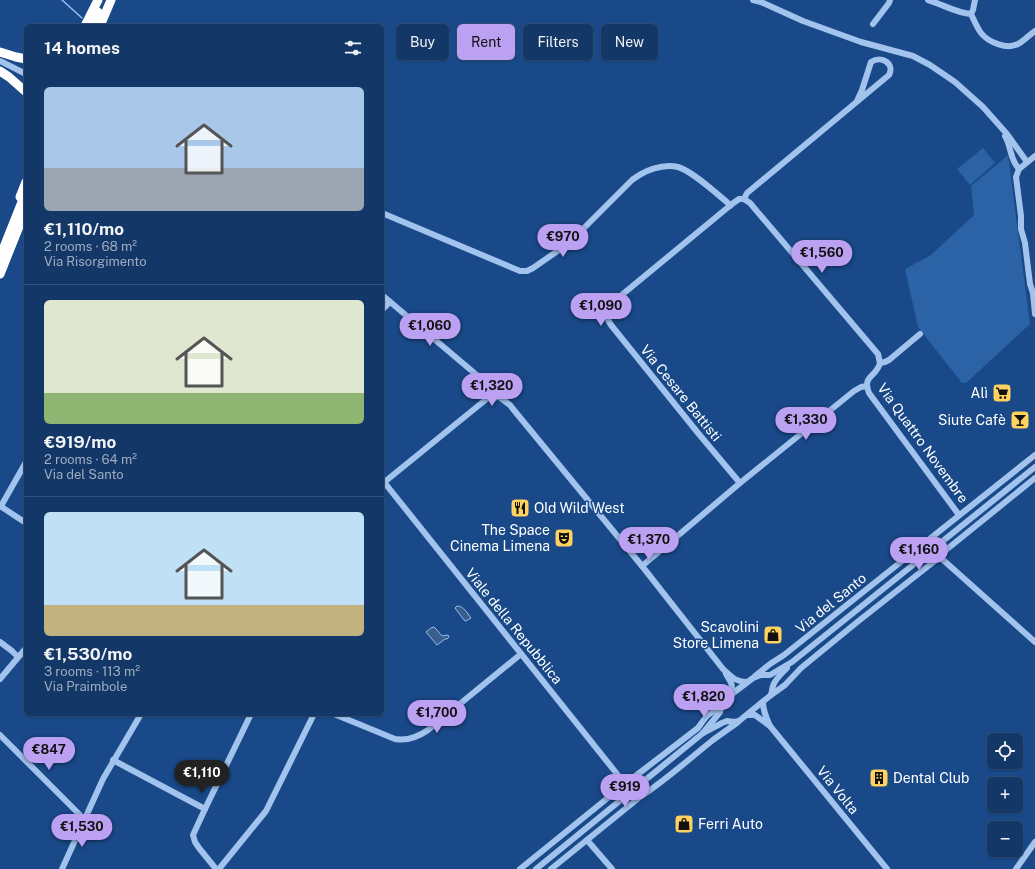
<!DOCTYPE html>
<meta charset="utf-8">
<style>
:root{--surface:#133766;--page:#1c3f6c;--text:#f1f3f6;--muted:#9dacbf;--line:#32517a;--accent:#bca0f2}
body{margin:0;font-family:"Public Sans",sans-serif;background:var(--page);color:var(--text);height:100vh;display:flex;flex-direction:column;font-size:15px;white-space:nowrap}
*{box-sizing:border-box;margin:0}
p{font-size:13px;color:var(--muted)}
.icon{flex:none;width:22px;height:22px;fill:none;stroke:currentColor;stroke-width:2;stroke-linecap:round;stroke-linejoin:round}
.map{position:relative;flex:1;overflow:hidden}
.panel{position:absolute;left:24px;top:24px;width:360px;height:692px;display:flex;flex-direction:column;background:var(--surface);border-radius:6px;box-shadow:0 1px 3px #0004,0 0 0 1px var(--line)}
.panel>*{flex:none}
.banner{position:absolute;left:396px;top:24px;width:380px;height:36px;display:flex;gap:8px}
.fabs{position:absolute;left:987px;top:733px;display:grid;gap:8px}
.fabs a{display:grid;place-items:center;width:36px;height:36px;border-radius:6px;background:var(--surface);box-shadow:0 1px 3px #0004,0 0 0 1px var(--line);font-size:20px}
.price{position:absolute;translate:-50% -34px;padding:0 9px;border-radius:14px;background:var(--accent);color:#111;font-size:13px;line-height:26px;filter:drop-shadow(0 1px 2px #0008)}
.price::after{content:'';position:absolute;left:50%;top:24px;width:12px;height:9px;margin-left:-6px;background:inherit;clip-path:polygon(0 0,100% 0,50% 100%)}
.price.current{background:#222;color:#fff}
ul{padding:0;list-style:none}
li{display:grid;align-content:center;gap:8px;height:212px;padding:0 20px}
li+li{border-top:1px solid var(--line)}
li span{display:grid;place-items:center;height:124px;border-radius:6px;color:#555}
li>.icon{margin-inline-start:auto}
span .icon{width:72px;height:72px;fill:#fffc;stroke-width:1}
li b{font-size:17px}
h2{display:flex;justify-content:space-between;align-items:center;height:48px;padding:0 20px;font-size:17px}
.tag{padding:0 14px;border-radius:6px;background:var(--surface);box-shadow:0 1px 3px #0004,0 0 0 1px var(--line);font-size:14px;line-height:36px}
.tag.current{background:var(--accent);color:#111}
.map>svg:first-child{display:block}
</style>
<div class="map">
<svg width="1035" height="869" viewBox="0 0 1035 869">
<rect width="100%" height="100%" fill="#194988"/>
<g fill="#2c63a6">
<polygon points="983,148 995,163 970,185 957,169"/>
<polygon points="1008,155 1030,324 966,383 962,383 918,327 905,269 931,255 974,215 971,186"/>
</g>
<g fill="#3a5d8b" stroke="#94beef">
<path d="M 457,606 C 464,606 467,613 471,618 L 466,621 L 464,620 L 455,608 Z"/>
<polygon points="434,627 436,629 442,636 448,635 449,637 447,639 445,639 437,645 426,632 431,628"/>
</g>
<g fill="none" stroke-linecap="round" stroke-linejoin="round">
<polyline stroke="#94beef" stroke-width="1.5" points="62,0 82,18"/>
<g stroke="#a2c3ed" stroke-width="6">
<polyline points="753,0 761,2 803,21 861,42 913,56 930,65 955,82 983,107 1007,134 1027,162"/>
<path d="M 928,0 C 942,4 956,13 971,14"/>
<path d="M 971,14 C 974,20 977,28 981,33 C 988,42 1007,50 1018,44 C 1024,41 1029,35 1035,31"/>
<polyline points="971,14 973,10 975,0"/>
<polyline points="873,24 889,3 890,0"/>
<polyline points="0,61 26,74"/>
<path d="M 1005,136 C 1012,148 1009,158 1019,169"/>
<polyline points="1035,156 1019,169 1016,177 1021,216 1021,229 1025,243 1030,284 1033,293 1035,314"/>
<path d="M 744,199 L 747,193 L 889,75 C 895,64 882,55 871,62 L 862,90 L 857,101"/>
<polyline points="744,199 750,203 878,354 880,363"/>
<path d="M 382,213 L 520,271 L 527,271 L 533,268 L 569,243 L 632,180 C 644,171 662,163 678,167 C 692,171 716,193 728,203 L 730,206"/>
<polyline points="382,295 485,382 490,388"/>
<polyline points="382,310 390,302"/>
<path d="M 880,363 C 876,378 862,375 869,393 L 959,515"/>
<polyline points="880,363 885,362 889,360 920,334"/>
<circle cx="493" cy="393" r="5.5"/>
<path d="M 498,396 L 510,405 L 513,409 L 642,566 L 723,669 C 731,676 735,682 747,682"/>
<polyline points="384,482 625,784"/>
<path d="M 740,483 L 698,433 L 611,325 C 605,317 607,311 612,303 L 732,204 L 739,199 L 744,199"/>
<polyline points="382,484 489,397"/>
<polyline points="0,506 26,523"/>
<polyline points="1,506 26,462"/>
<polyline points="941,556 942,559 951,567 1035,642"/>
<polyline points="642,566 740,483 854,391 861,387 867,386"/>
<polyline points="0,642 12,651 18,657"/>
<path d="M 726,674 C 731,682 734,686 730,695"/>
<polyline points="755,676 770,664 784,655 1035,455"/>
<polyline points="0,679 26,648"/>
<polyline points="771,695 785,685 801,668 856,623 941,556 941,554 1035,478"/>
<path d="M 763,702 C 763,711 766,717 770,726 L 887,869"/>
<path d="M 334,714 L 395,739 C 407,741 418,737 428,730 L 521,654"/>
<polyline points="747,715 755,715 770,726"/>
<polyline points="703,733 720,712 721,708 724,700 753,678 761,675 770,675 792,662 1035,467"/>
<polyline points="0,735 85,820"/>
<polyline points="113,760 205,809"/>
<polyline points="587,840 612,869"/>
<polyline points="62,869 103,779 141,714"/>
<polyline points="216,869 199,848 195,842 193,835 205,809 251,714"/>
<polyline points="219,869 266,811 314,714"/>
<path d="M 520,869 L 625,784 L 698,728 C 701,724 704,719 708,715 C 713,712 717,709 721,705"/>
<path d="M 536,869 L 703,733 L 722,723 L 727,721 L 734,722 L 739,721 L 771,695 C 772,692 772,689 773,686 C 775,679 782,673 787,668"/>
<path d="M 551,869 L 640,797 C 666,780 689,759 713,740 C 721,734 730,728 738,722"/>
<polyline points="1016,869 1035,842"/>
</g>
<g stroke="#fff" stroke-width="9">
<polyline points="85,26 98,0"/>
<polyline points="93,26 98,12"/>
<polyline points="100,26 111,0"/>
<polyline points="0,52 16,57 26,59"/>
<polyline points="0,71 9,77 26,92"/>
<polyline points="20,197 26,182"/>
<polyline points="0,257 26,192"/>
<polyline points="0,274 26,209"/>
</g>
</g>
<defs>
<symbol id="supermarket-square" viewBox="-11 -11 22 22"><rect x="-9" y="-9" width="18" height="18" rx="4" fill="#ffd15d" stroke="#194988"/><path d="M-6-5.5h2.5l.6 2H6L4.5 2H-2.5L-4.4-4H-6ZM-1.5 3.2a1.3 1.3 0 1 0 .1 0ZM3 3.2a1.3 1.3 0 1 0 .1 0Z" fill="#111"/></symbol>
<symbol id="bar-square" viewBox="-11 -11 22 22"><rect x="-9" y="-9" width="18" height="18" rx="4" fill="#ffd15d" stroke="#194988"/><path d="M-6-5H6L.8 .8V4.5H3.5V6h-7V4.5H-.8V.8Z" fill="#111"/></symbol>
<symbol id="restaurant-square" viewBox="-11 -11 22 22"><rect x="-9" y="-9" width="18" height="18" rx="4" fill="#ffd15d" stroke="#194988"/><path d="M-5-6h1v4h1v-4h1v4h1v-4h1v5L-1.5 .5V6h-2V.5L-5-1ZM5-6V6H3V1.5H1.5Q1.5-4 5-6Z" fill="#111"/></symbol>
<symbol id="theatre-square" viewBox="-11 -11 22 22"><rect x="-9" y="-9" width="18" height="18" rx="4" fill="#ffd15d" stroke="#194988"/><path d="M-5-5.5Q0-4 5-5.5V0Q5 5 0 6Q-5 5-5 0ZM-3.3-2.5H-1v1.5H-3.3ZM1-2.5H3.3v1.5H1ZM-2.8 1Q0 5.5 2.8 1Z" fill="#111"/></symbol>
<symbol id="shop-square" viewBox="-11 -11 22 22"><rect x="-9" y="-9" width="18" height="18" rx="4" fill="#ffd15d" stroke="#194988"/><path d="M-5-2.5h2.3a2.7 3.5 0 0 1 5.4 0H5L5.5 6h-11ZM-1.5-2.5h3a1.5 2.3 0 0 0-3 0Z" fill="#111"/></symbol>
<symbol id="building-square" viewBox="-11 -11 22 22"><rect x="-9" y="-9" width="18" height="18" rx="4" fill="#ffd15d" stroke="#194988"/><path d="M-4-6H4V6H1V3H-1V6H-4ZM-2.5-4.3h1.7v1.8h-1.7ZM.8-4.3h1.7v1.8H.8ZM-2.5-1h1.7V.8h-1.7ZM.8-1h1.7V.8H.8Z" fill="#111"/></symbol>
</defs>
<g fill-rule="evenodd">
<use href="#supermarket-square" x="991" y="382" width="22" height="22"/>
<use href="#bar-square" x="1009" y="409" width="22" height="22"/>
<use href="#restaurant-square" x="509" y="497" width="22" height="22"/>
<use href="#theatre-square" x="553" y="527" width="22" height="22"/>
<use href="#shop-square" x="762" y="624" width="22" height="22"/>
<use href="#building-square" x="868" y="767" width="22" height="22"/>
<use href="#shop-square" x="673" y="813" width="22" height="22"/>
</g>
<g text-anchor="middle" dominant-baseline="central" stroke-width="3" stroke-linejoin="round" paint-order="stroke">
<g font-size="14" fill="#fff" stroke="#194988">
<text transform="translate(681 393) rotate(51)">Via Cesare Battisti</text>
<text transform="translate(923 443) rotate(54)">Via Quattro Novembre</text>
<text transform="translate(831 603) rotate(-39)">Via del Santo</text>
<text transform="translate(514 626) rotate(51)">Viale della Repubblica</text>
<text transform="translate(838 790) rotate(51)">Via Volta</text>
</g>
<g font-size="14" fill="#fff" stroke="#194988" text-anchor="end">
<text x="988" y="393">Alì</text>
<text x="1006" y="420">Siute Cafè</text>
<text x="534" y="508" text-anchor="start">Old Wild West</text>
<text x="550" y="530">The Space<tspan x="550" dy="16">Cinema Limena</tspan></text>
<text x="759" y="627">Scavolini<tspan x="759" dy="16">Store Limena</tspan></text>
<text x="893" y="778" text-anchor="start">Dental Club</text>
<text x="698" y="824" text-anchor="start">Ferri Auto</text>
</g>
</g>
</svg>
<div class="fabs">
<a><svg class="icon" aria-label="locate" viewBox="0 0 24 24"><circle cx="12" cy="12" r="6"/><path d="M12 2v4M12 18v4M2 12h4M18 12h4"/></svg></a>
<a>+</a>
<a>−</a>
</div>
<b class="price" style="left:563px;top:258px">€970</b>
<b class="price" style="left:822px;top:274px">€1,560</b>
<b class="price" style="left:601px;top:327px">€1,090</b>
<b class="price" style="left:430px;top:347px">€1,060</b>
<b class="price" style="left:492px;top:407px">€1,320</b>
<b class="price" style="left:806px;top:441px">€1,330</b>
<b class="price" style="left:649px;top:561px">€1,370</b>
<b class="price" style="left:919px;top:571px">€1,160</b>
<b class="price" style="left:704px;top:718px">€1,820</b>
<b class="price" style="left:437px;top:734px">€1,700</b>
<b class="price" style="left:49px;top:771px">€847</b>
<b class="price current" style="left:202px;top:794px">€1,110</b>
<b class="price" style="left:625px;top:808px">€919</b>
<b class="price" style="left:82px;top:848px">€1,530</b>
<div class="banner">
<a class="tag">Buy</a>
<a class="tag current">Rent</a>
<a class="tag">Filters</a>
<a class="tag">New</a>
</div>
<section class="panel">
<h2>14 homes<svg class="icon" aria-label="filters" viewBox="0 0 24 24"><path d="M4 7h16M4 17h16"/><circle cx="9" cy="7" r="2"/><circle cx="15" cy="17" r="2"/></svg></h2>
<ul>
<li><span style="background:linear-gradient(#a9c7e8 65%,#9aa5b1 0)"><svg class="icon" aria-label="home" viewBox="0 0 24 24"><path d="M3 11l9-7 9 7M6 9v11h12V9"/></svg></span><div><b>€1,110/mo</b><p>2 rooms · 68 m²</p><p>Via Risorgimento</p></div></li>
<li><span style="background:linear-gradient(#dfe7d0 75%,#8fb573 0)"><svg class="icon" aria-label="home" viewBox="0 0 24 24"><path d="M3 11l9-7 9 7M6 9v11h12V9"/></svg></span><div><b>€919/mo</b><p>2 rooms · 64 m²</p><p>Via del Santo</p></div></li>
<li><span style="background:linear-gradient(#bfe0f5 75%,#c2b280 0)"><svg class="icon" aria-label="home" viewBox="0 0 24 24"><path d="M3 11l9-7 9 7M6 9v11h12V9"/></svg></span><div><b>€1,530/mo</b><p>3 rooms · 113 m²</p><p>Via Praimbole</p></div></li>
</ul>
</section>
</div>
